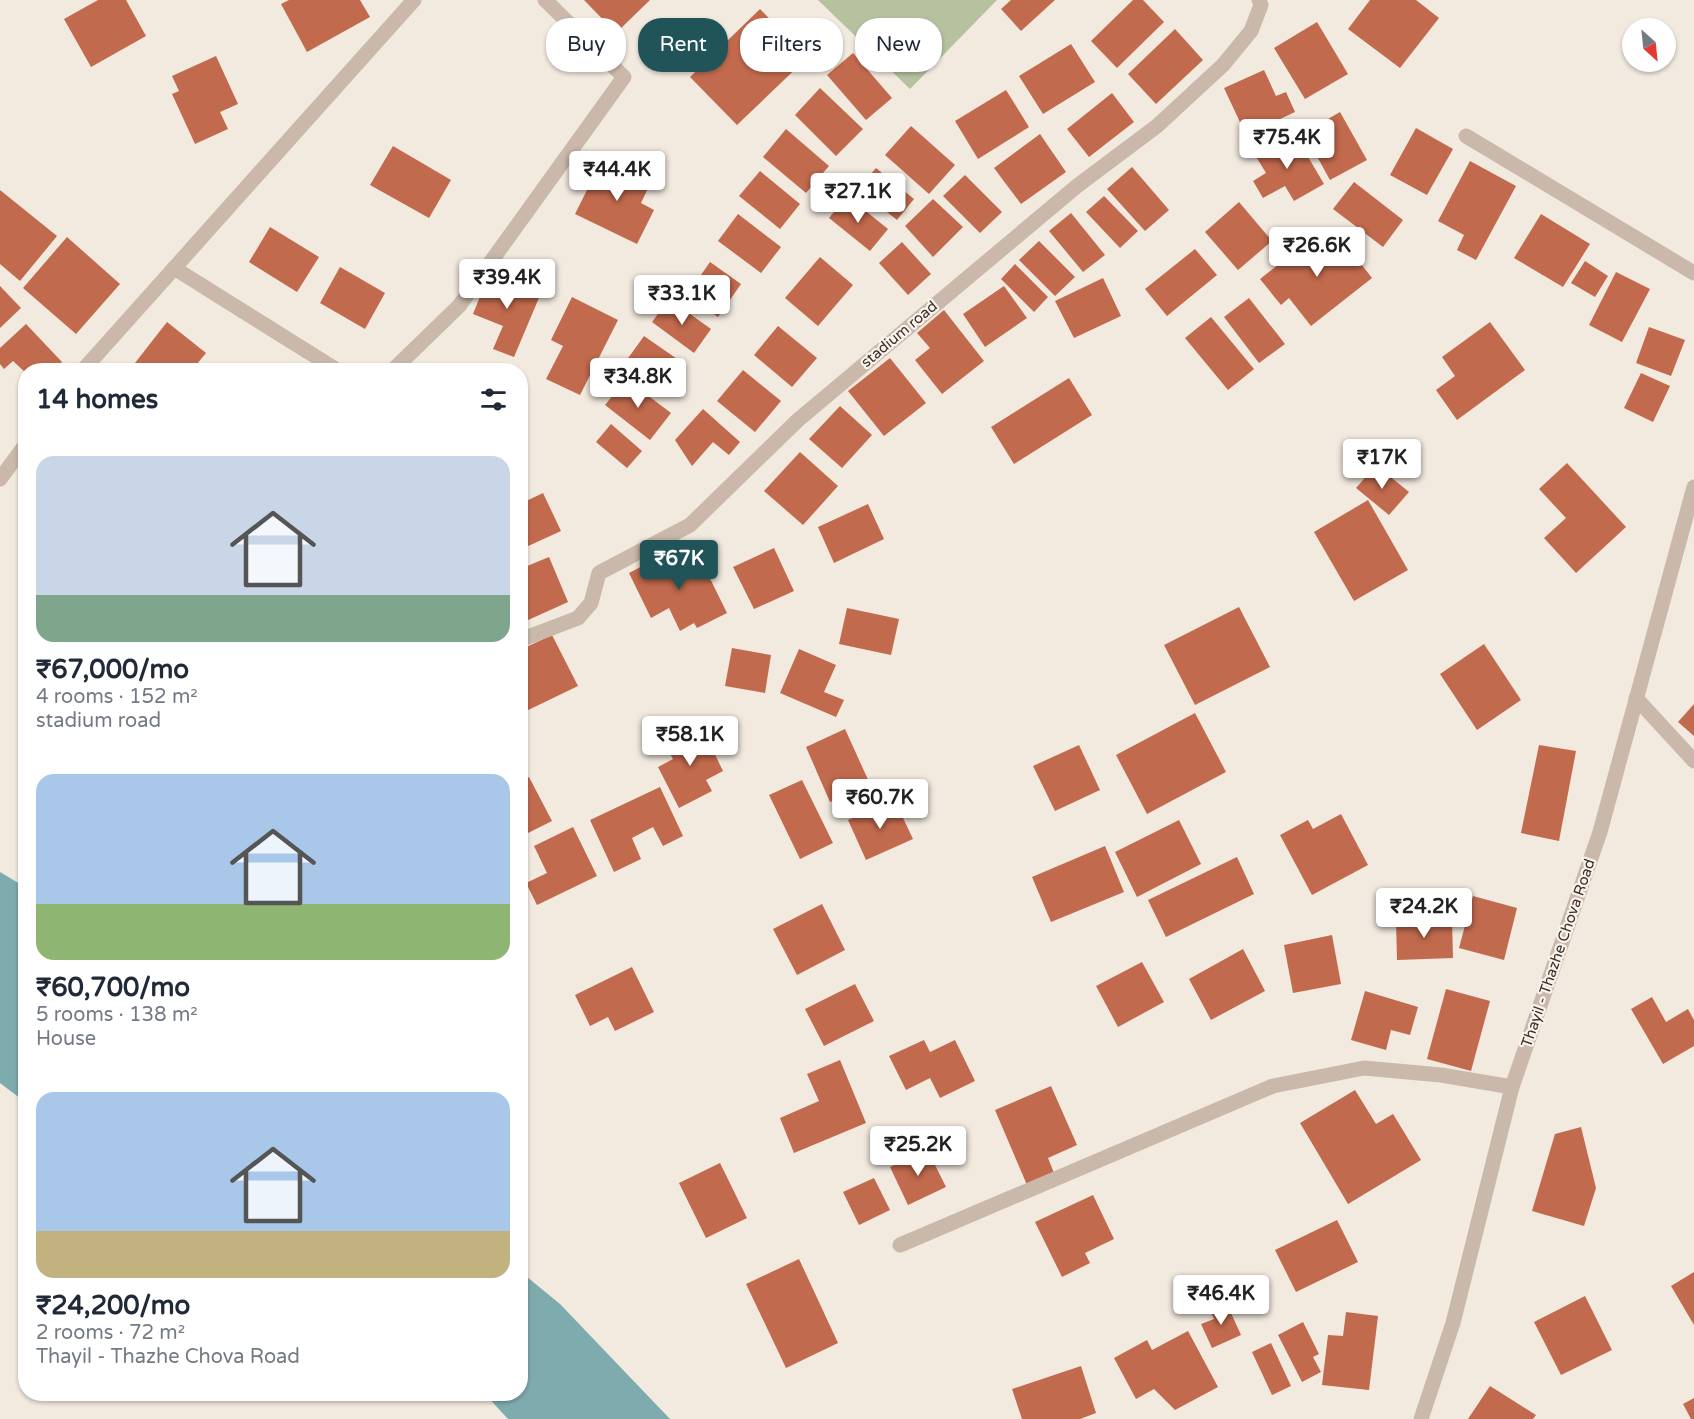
<!DOCTYPE html>
<meta charset="utf-8">
<style>
:root{--surface:#fff;--page:#f2f2f3;--text:#1f2937;--muted:#747a83;--accent:#205458}
body{margin:0;font-family:"Varela Round",sans-serif;background:var(--page);color:var(--text);height:100vh;display:flex;flex-direction:column;font-size:22px;white-space:nowrap}
*{box-sizing:border-box;margin:0}
p{font-size:20px;color:var(--muted)}
.icon{flex:none;width:33px;height:33px;fill:none;stroke:currentColor;stroke-width:2;stroke-linecap:round;stroke-linejoin:round}
.map{position:relative;flex:1;overflow:hidden}
.side{position:absolute;left:18px;top:363px;width:510px;height:1038px;display:flex;flex-direction:column;background:var(--surface);border-radius:24px;box-shadow:0 2px 4px #0004}
.side>*{flex:none}
.top-card{position:absolute;left:546px;top:18px;width:570px;height:54px;display:flex;gap:12px}
.needle{width:39px;rotate:153deg}
.fabs{position:absolute;left:1622px;top:18px;display:grid;gap:12px}
.fabs a{display:grid;place-items:center;width:54px;height:54px;border-radius:50%;background:var(--surface);box-shadow:0 2px 4px #0004;font-size:30px}
.price{position:absolute;translate:-50% -51px;padding:0 14px;border-radius:6px;background:#fff;color:#222;font-size:20px;line-height:39px;filter:drop-shadow(0 2px 3px #0008)}
.price::after{content:'';position:absolute;left:50%;top:36px;width:18px;height:14px;margin-left:-9px;background:inherit;clip-path:polygon(0 0,100% 0,50% 100%)}
.price.selected{background:var(--accent);color:#fff}
ul{padding:0;list-style:none}
li{display:grid;align-content:center;gap:12px;height:318px;padding:0 18px}
li span{display:grid;place-items:center;height:186px;border-radius:18px;color:#555}
li>.icon{margin-inline-start:auto}
span .icon{width:108px;height:108px;fill:#fffc;stroke-width:1}
li b{font-size:26px}
h2{display:flex;justify-content:space-between;align-items:center;height:72px;padding:0 18px;font-size:26px}
.tag{padding:0 21px;border-radius:24px;background:var(--surface);box-shadow:0 2px 4px #0004;font-size:21px;line-height:54px}
.tag.selected{background:var(--accent);color:#fff}
.map>svg:first-child{display:block}
</style>
<div class="map">
<svg width="1694" height="1419" viewBox="0 0 1694 1419">
<rect width="100%" height="100%" fill="#f2e9df"/>
<polygon fill="#b5c19f" points="818,0 997,0 910,89"/>
<g fill="#7eacae">
<polygon points="0,872 25,887 25,1102 0,1083"/>
<polygon points="521,1272 560,1304 670,1419 508,1419 485,1394 520,1394"/>
</g>
<g fill="#c26a4d">
<polygon points="98,0 126,0 146,36 91,67 64,19"/>
<polygon points="289,0 360,0 370,17 307,52 281,4"/>
<polygon points="584,0 650,0 616,33"/>
<polygon points="1011,0 1055,0 1021,31 1001,9"/>
<polygon points="1133,0 1143,0 1164,22 1117,68 1091,41"/>
<polygon points="1370,0 1416,0 1439,18 1400,68 1348,29"/>
<polygon points="760,9 807,58 737,125 690,77"/>
<polygon points="1317,22 1348,74 1305,99 1274,48"/>
<polygon points="1175,29 1203,60 1156,104 1128,74"/>
<polygon points="1071,44 1095,82 1043,114 1019,76"/>
<polygon points="853,53 892,98 866,120 827,75"/>
<polygon points="216,56 238,104 220,112 228,129 195,144 172,94 179,91 172,76"/>
<polygon points="1264,70 1276,96 1286,92 1295,112 1246,135 1224,88"/>
<polygon points="820,88 863,129 836,156 795,115"/>
<polygon points="1006,90 1029,127 978,159 955,121"/>
<polygon points="1112,93 1134,122 1089,157 1067,129"/>
<polygon points="1340,112 1367,160 1330,180 1304,133"/>
<polygon points="911,126 955,165 929,194 885,155"/>
<polygon points="1416,128 1453,149 1427,195 1390,175"/>
<polygon points="786,129 829,166 806,193 763,157"/>
<polygon points="1294,133 1324,184 1294,201 1285,186 1263,198 1253,181 1266,173 1255,155"/>
<polygon points="1040,134 1066,172 1021,204 994,168"/>
<polygon points="393,146 451,180 429,218 370,185"/>
<polygon points="1470,161 1516,186 1476,260 1457,250 1464,235 1438,221"/>
<polygon points="612,162 619,165 616,172 624,176 629,165 640,170 637,178 650,184 641,203 654,210 637,244 575,214 599,166 605,169"/>
<polygon points="1132,167 1169,210 1145,231 1107,189"/>
<polygon points="876,168 914,199 897,220 858,189"/>
<polygon points="760,171 800,204 780,229 739,196"/>
<polygon points="965,175 1002,212 980,233 943,196"/>
<polygon points="1354,182 1403,220 1383,247 1333,209"/>
<polygon points="0,190 57,236 20,281 0,264"/>
<polygon points="847,196 888,229 870,251 829,218"/>
<polygon points="1104,196 1138,231 1120,248 1086,212"/>
<polygon points="933,199 963,227 933,257 905,226"/>
<polygon points="1239,202 1272,241 1238,270 1205,232"/>
<polygon points="1071,213 1105,255 1083,272 1049,231"/>
<polygon points="738,214 781,247 761,273 718,241"/>
<polygon points="1541,214 1590,244 1563,287 1514,258"/>
<polygon points="270,227 319,257 297,292 249,262"/>
<polygon points="1337,233 1372,278 1311,326 1289,298 1281,305 1260,279 1302,246 1313,251"/>
<polygon points="67,237 120,284 76,334 23,288"/>
<polygon points="1039,241 1075,277 1055,296 1019,260"/>
<polygon points="902,242 931,274 908,295 879,263"/>
<polygon points="1195,249 1217,275 1167,316 1145,289"/>
<polygon points="820,257 853,285 818,326 785,298"/>
<polygon points="1585,261 1608,276 1595,297 1571,283"/>
<polygon points="710,262 741,284 718,317 687,295"/>
<polygon points="1015,264 1048,297 1034,312 1001,279"/>
<polygon points="340,267 385,293 365,329 320,303"/>
<polygon points="490,272 541,293 514,357 493,349 503,326 473,314"/>
<polygon points="1616,272 1650,289 1622,342 1589,325"/>
<polygon points="1103,278 1121,316 1074,338 1055,301"/>
<polygon points="0,286 21,308 0,328"/>
<polygon points="1004,286 1027,318 985,347 963,314"/>
<polygon points="572,297 618,320 580,395 546,379 563,346 551,340"/>
<polygon points="1249,298 1285,344 1259,363 1224,317"/>
<polygon points="669,299 711,329 694,353 652,322"/>
<polygon points="944,310 984,361 942,394 915,360 930,348 917,333"/>
<polygon points="1211,317 1254,369 1228,390 1185,338"/>
<polygon points="167,322 206,353 192,370 144,370 135,363"/>
<polygon points="1490,322 1525,370 1457,420 1436,390 1455,376 1442,357"/>
<polygon points="26,324 62,362 54,370 26,370 26,373 13,361 4,369 0,364 0,348"/>
<polygon points="778,326 817,358 792,387 754,355"/>
<polygon points="1649,327 1685,340 1671,376 1636,363"/>
<polygon points="644,336 680,361 659,393 621,368"/>
<polygon points="890,358 926,403 884,436 848,391"/>
<polygon points="743,370 781,401 755,432 717,401"/>
<polygon points="1641,373 1670,386 1653,422 1624,408"/>
<polygon points="1069,378 1092,415 1014,464 991,427"/>
<polygon points="626,379 671,413 650,440 605,405"/>
<polygon points="840,406 872,435 842,468 809,439"/>
<polygon points="703,409 740,442 729,455 713,442 692,466 675,440"/>
<polygon points="611,424 642,451 627,468 596,442"/>
<polygon points="800,452 838,486 803,525 764,491"/>
<polygon points="1567,463 1626,527 1576,573 1544,538 1566,518 1539,489"/>
<polygon points="1376,465 1409,492 1389,515 1356,488"/>
<polygon points="543,493 561,531 526,547 520,535 520,504"/>
<polygon points="1368,500 1408,570 1354,601 1314,532"/>
<polygon points="868,504 884,539 834,563 818,527"/>
<polygon points="774,548 794,591 754,609 733,567"/>
<polygon points="696,550 727,613 697,628 694,623 680,631 669,608 651,618 629,573 658,558 662,567"/>
<polygon points="549,557 568,602 526,621 520,608 520,569"/>
<polygon points="1239,607 1270,667 1195,705 1164,645"/>
<polygon points="847,608 899,619 891,655 839,644"/>
<polygon points="552,635 578,686 520,714 520,650"/>
<polygon points="1484,644 1521,700 1477,730 1440,674"/>
<polygon points="732,648 771,655 765,693 725,686"/>
<polygon points="799,649 836,665 824,692 844,700 836,717 780,693"/>
<polygon points="1694,704 1694,736 1678,722"/>
<polygon points="1195,713 1226,772 1147,814 1116,755"/>
<polygon points="701,726 723,771 706,780 712,791 679,808 658,767 673,759 665,745"/>
<polygon points="845,729 870,784 830,802 806,747"/>
<polygon points="1079,745 1100,790 1055,811 1033,766"/>
<polygon points="1539,745 1576,751 1559,841 1521,833"/>
<polygon points="529,777 552,821 520,837 520,781"/>
<polygon points="802,780 833,843 800,859 769,795"/>
<polygon points="660,787 683,836 663,846 653,827 632,838 641,859 614,872 590,820"/>
<polygon points="894,799 913,839 866,860 848,820"/>
<polygon points="1341,814 1368,865 1312,895 1280,835 1308,820 1313,829"/>
<polygon points="1179,820 1201,864 1137,897 1115,852"/>
<polygon points="573,827 597,876 537,905 526,883 547,873 534,846"/>
<polygon points="1105,846 1124,892 1051,922 1032,877"/>
<polygon points="1237,857 1254,894 1166,937 1148,900"/>
<polygon points="1473,896 1517,908 1504,960 1459,948"/>
<polygon points="822,904 845,950 797,975 773,929"/>
<polygon points="1452,918 1453,958 1397,960 1396,920"/>
<polygon points="1332,935 1341,984 1293,993 1284,945"/>
<polygon points="1243,949 1265,991 1211,1020 1189,979"/>
<polygon points="1142,962 1164,1002 1118,1027 1096,986"/>
<polygon points="632,967 654,1012 615,1031 608,1017 590,1026 575,995"/>
<polygon points="855,984 874,1021 824,1046 805,1009"/>
<polygon points="1446,989 1490,1001 1471,1071 1427,1059"/>
<polygon points="1365,991 1418,1007 1410,1035 1391,1030 1386,1050 1351,1040"/>
<polygon points="1652,997 1666,1022 1688,1009 1694,1020 1694,1046 1663,1064 1631,1009"/>
<polygon points="924,1040 930,1052 955,1040 975,1081 940,1098 930,1078 906,1090 889,1056"/>
<polygon points="840,1060 866,1123 794,1153 780,1118 819,1101 807,1074"/>
<polygon points="1051,1086 1077,1145 1048,1158 1054,1173 1027,1185 995,1110"/>
<polygon points="1355,1090 1376,1124 1393,1114 1421,1160 1348,1204 1300,1123"/>
<polygon points="1581,1127 1596,1188 1584,1226 1532,1211 1555,1134"/>
<polygon points="927,1149 946,1187 908,1205 890,1167"/>
<polygon points="720,1163 747,1218 706,1238 679,1183"/>
<polygon points="874,1178 890,1210 859,1225 843,1192"/>
<polygon points="1093,1195 1114,1239 1085,1253 1090,1263 1062,1277 1035,1222"/>
<polygon points="1337,1220 1358,1262 1296,1292 1275,1250"/>
<polygon points="799,1259 838,1343 786,1368 746,1284"/>
<polygon points="1694,1272 1694,1325 1671,1286"/>
<polygon points="1585,1296 1612,1350 1561,1375 1534,1322"/>
<polygon points="1226,1302 1241,1335 1212,1348 1201,1324 1214,1319 1210,1309"/>
<polygon points="1346,1312 1378,1316 1369,1390 1322,1385 1328,1335 1343,1336"/>
<polygon points="1303,1322 1319,1354 1313,1357 1321,1372 1302,1382 1278,1335"/>
<polygon points="1188,1331 1218,1387 1175,1410 1154,1389 1136,1399 1114,1358 1147,1340 1152,1350"/>
<polygon points="1271,1343 1291,1386 1272,1395 1252,1352"/>
<polygon points="1081,1366 1096,1413 1080,1419 1022,1419 1012,1389"/>
<polygon points="1490,1386 1536,1415 1533,1419 1468,1419"/>
<polygon points="1694,1398 1694,1419 1691,1419 1683,1404"/>
</g>
<g fill="none" stroke-linecap="round" stroke-linejoin="round">
<g stroke="#cab9ab" stroke-width="15">
<polyline points="1466,136 1694,273"/>
<polyline points="174,268 337,370"/>
<polyline points="83,370 414,0"/>
<polyline points="393,370 459,306 624,77 545,0"/>
<polyline points="0,479 26,444"/>
<polyline points="520,640 578,618 591,603 599,573 690,525 798,420 1077,186 1157,126 1223,65 1251,31 1261,5 1259,0"/>
<polyline points="1636,698 1694,761"/>
<polyline points="900,1245 1273,1086 1364,1068 1441,1075 1512,1087"/>
</g>
<polyline stroke="#cab9ab" stroke-width="15" points="1421,1419 1453,1323 1512,1087 1600,832 1694,487"/>
</g>
<g text-anchor="middle" dominant-baseline="central" stroke-width="4.5" stroke-linejoin="round" paint-order="stroke">
<g font-size="15" fill="#382e2a" stroke="#faf3eb">
<text transform="translate(899 334) rotate(-40)">stadium road</text>
<text transform="translate(1558 953) rotate(-71)">Thayil - Thazhe Chova Road</text>
</g>
</g>
</svg>
<div class="fabs">
<a><svg class="needle" viewBox="-14 -14 28 28"><path d="M0-13l5 13h-10z" fill="#e53935"/><path d="M0 13l5-13h-10z" fill="#747a83"/></svg></a>
</div>
<b class="price" style="left:1287px;top:170px">₹75.4K</b>
<b class="price" style="left:617px;top:202px">₹44.4K</b>
<b class="price" style="left:858px;top:224px">₹27.1K</b>
<b class="price" style="left:1317px;top:278px">₹26.6K</b>
<b class="price" style="left:507px;top:310px">₹39.4K</b>
<b class="price" style="left:682px;top:326px">₹33.1K</b>
<b class="price" style="left:638px;top:409px">₹34.8K</b>
<b class="price" style="left:1382px;top:490px">₹17K</b>
<b class="price selected" style="left:679px;top:591px">₹67K</b>
<b class="price" style="left:690px;top:767px">₹58.1K</b>
<b class="price" style="left:880px;top:830px">₹60.7K</b>
<b class="price" style="left:1424px;top:939px">₹24.2K</b>
<b class="price" style="left:918px;top:1177px">₹25.2K</b>
<b class="price" style="left:1221px;top:1326px">₹46.4K</b>
<div class="top-card">
<a class="tag">Buy</a>
<a class="tag selected">Rent</a>
<a class="tag">Filters</a>
<a class="tag">New</a>
</div>
<section class="side">
<h2>14 homes<svg class="icon" aria-label="filters" viewBox="0 0 24 24"><path d="M4 7h16M4 17h16"/><circle cx="9" cy="7" r="2"/><circle cx="15" cy="17" r="2"/></svg></h2>
<ul>
<li><span style="background:linear-gradient(#c9d6e8 75%,#7fa58c 0)"><svg class="icon" aria-label="home" viewBox="0 0 24 24"><path d="M3 11l9-7 9 7M6 9v11h12V9"/></svg></span><div><b>₹67,000/mo</b><p>4 rooms · 152 m²</p><p>stadium road</p></div></li>
<li><span style="background:linear-gradient(#a9c7e8 70%,#8fb573 0)"><svg class="icon" aria-label="home" viewBox="0 0 24 24"><path d="M3 11l9-7 9 7M6 9v11h12V9"/></svg></span><div><b>₹60,700/mo</b><p>5 rooms · 138 m²</p><p>House</p></div></li>
<li><span style="background:linear-gradient(#a9c7e8 75%,#c2b280 0)"><svg class="icon" aria-label="home" viewBox="0 0 24 24"><path d="M3 11l9-7 9 7M6 9v11h12V9"/></svg></span><div><b>₹24,200/mo</b><p>2 rooms · 72 m²</p><p>Thayil - Thazhe Chova Road</p></div></li>
</ul>
</section>
</div>
